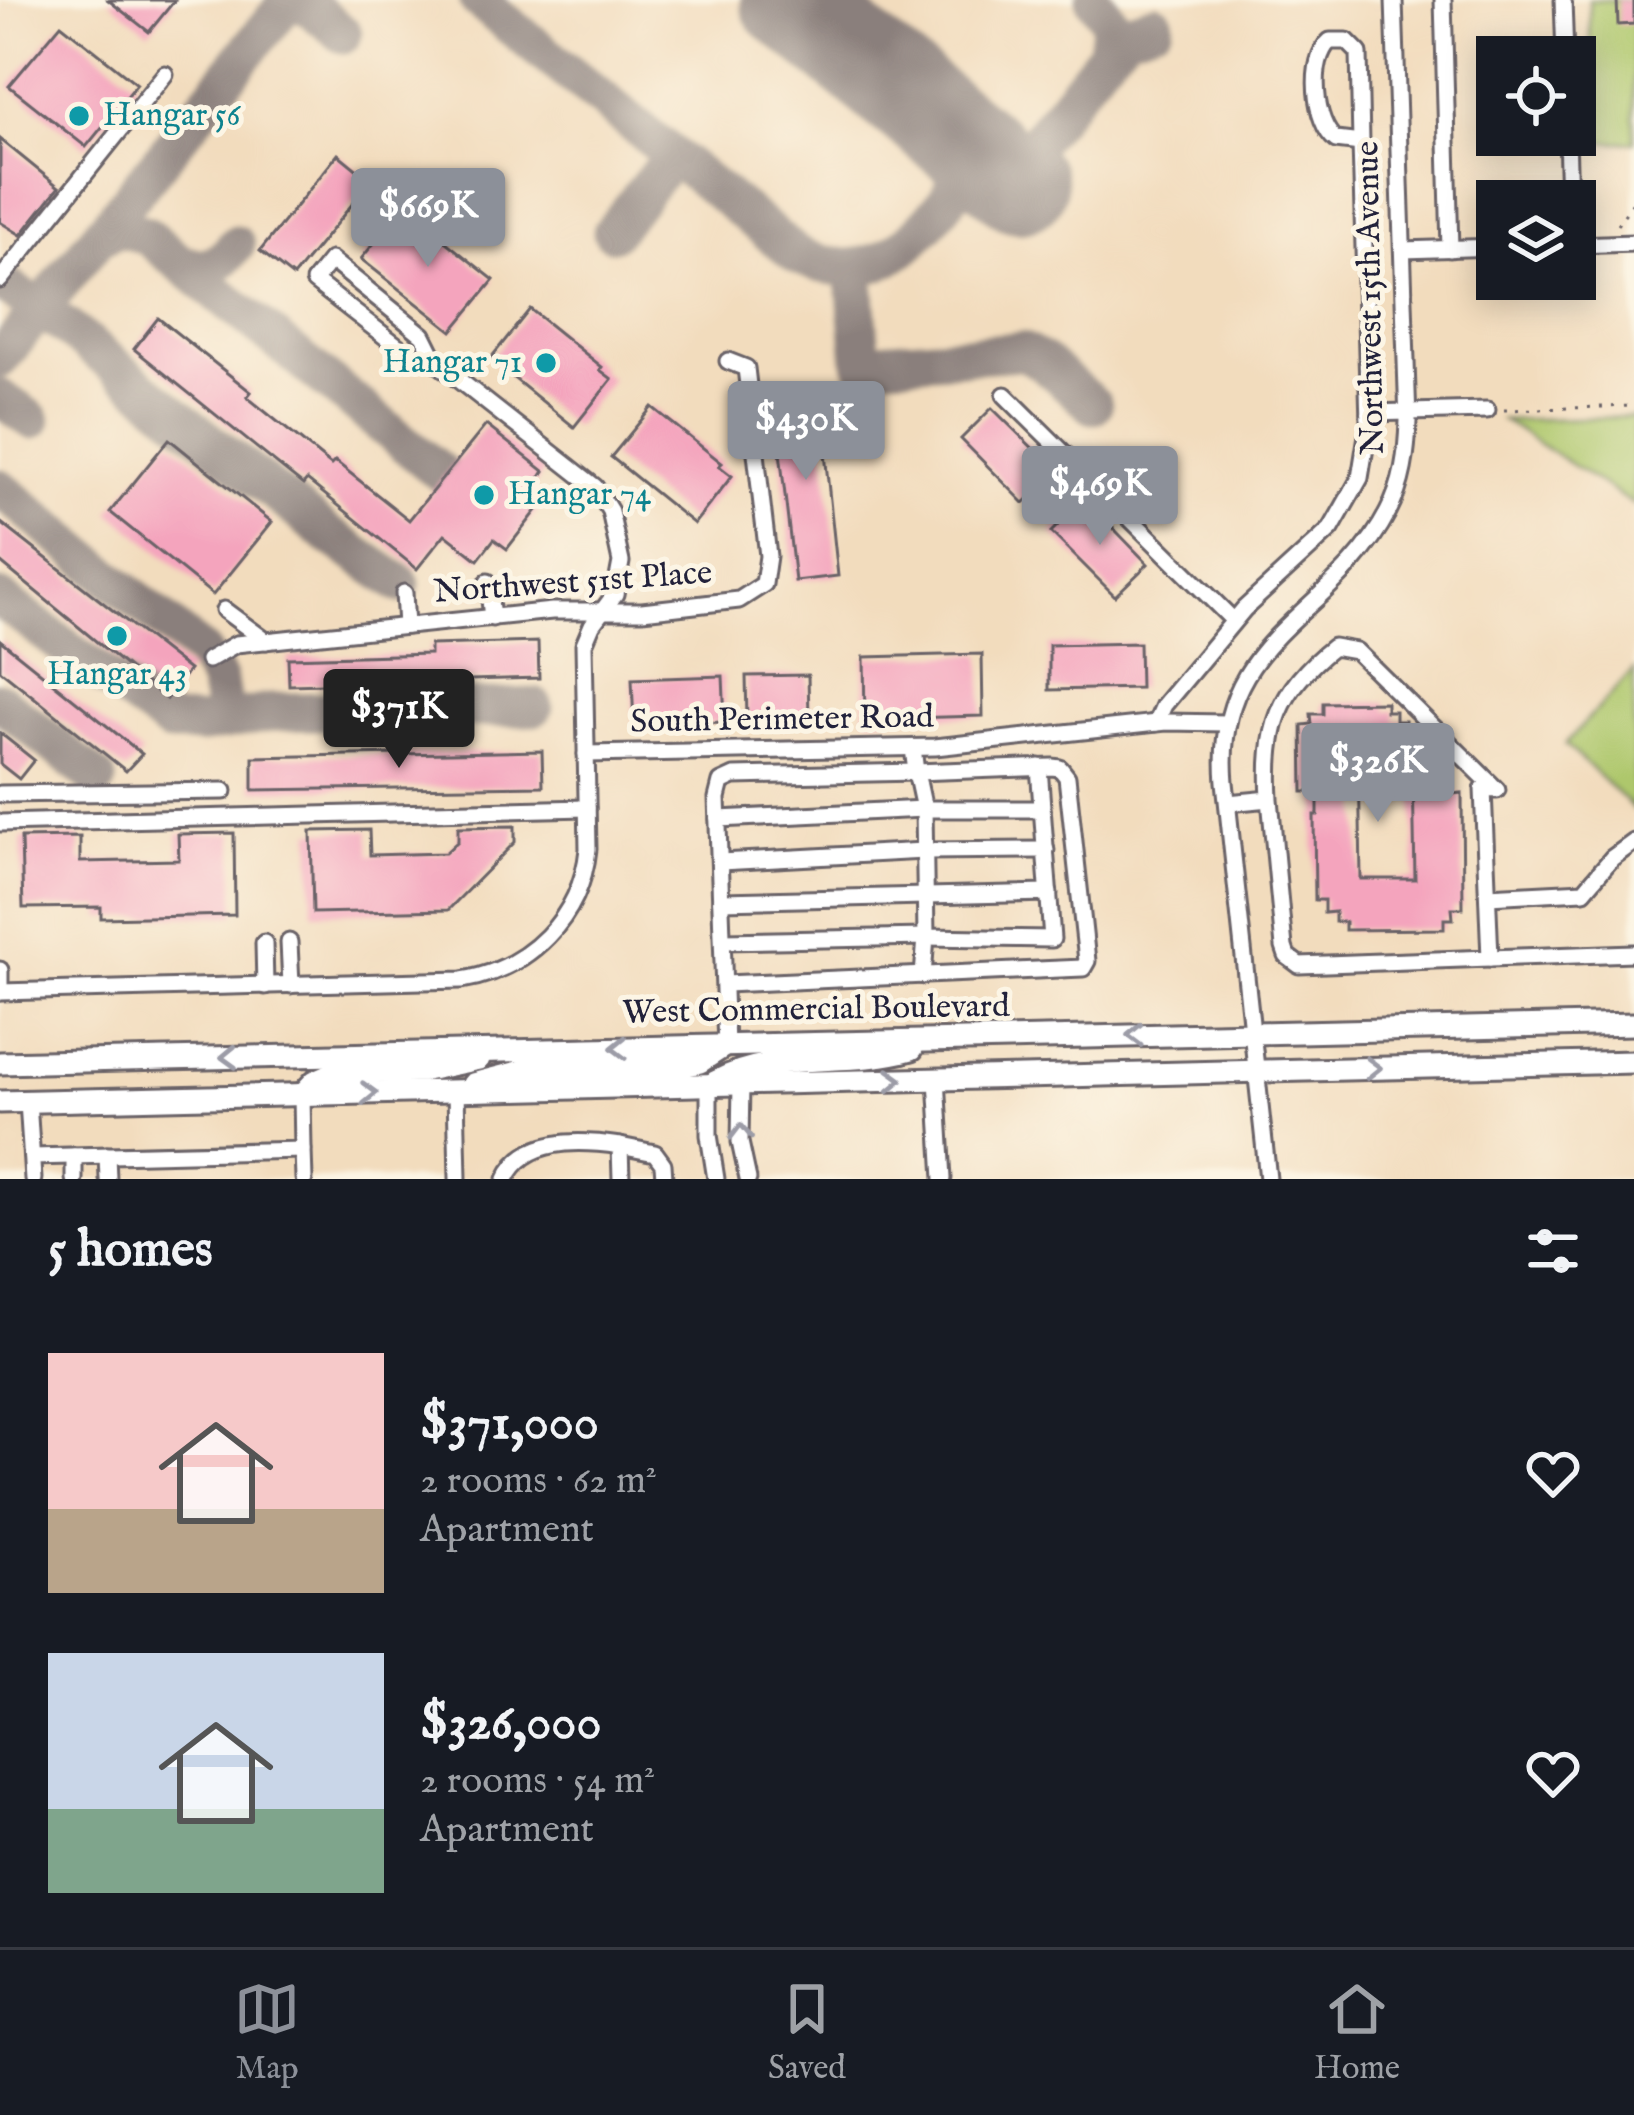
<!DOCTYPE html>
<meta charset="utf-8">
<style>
:root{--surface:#171b24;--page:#242831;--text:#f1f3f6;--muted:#9ea1a6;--line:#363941;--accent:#8c9099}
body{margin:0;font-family:"IM FELL English",serif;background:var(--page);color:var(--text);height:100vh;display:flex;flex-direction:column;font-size:45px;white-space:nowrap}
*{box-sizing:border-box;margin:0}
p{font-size:39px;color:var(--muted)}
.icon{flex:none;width:66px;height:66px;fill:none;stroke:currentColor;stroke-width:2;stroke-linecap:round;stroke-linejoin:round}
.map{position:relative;height:1179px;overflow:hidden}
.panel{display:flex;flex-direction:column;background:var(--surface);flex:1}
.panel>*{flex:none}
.buttons{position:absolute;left:1476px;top:36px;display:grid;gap:24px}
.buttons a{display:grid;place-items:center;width:120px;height:120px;border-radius:0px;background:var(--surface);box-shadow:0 6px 30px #0003;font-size:60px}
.price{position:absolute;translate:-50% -102px;padding:0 27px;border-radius:12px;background:var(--accent);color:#fff;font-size:39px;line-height:78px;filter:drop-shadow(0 3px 6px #0008)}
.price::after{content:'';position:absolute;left:50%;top:72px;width:36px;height:27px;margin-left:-18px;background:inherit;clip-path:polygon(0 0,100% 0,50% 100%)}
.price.active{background:#222;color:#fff}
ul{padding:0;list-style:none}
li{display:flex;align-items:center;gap:36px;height:300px;padding:0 48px}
li span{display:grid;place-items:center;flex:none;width:336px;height:240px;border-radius:0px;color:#555}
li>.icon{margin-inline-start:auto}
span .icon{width:144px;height:144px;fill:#fffc;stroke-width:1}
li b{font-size:51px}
h2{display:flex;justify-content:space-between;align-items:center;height:144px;padding:0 48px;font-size:51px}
.menu{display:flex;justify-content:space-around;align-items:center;height:168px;border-top:3px solid var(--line);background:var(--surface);font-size:33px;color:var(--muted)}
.menu a{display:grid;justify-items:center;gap:6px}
.menu .active{color:var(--accent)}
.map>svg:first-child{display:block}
</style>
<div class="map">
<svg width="1634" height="1179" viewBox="0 0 1634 1179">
<rect width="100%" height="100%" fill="#fcf5e5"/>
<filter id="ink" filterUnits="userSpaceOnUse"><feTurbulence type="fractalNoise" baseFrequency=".00833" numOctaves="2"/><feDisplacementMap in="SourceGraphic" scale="24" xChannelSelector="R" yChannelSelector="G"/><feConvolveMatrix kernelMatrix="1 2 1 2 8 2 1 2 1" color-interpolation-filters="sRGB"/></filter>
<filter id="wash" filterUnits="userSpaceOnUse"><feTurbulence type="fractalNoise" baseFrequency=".004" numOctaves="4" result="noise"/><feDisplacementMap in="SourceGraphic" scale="48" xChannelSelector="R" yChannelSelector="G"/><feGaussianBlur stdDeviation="2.7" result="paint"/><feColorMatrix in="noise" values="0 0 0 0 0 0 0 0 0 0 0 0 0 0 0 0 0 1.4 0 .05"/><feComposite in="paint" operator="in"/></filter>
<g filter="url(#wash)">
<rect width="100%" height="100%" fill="#f2dcbd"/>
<g fill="#aec76c" stroke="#687454" stroke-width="3">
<polygon points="1589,0 1634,0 1634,142 1592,142"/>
<polygon points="1634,417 1634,505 1502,420"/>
<polygon points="1634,670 1634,809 1565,744"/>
</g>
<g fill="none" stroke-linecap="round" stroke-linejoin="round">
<g stroke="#8a7f7c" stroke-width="39">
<polyline points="301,0 343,34"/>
<path d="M 478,0 L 796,254 C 854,283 895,264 934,216 C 946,202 959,187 959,167 C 958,152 949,137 942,124"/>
<polyline points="1106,53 1126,32 1155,23"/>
<polyline points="1008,176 1106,53 1111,22 1095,0"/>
<polyline points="612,232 672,156"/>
<polyline points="98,238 120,227 147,236 445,476"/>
<path d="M 181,263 C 206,272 221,265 236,245"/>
<polyline points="854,268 862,362 1021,351 1043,362 1093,405"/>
<polyline points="0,282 67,328 326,533 401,584"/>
<polyline points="0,359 289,0"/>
<polyline points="0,398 32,420"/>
<polyline points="0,488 202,653 218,681 225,721"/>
<polyline points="0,599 169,724 200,725 276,712 534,707"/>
<polyline points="0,701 98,780"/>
</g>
<polyline stroke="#8a7f7c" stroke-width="96" points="788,0 1019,185"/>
</g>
<g id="blocks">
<g fill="#f4a4bd">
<polygon points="108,0 175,0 149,32"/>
<polygon points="1617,0 1634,0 1634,24 1618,25"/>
<polygon points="61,24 137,84 86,147 9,86"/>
<polygon points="0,139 59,187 21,235 0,222"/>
<polygon points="338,154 371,181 293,277 260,251"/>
<polygon points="403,208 494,280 452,331 361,259"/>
<polygon points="530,309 602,367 600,370 612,379 574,427 490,359"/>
<polygon points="158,318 251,392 247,397 331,465 335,461 409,520 486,425 544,471 532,490 545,500 507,549 494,539 478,560 445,534 417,569 307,480 303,485 134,349"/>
<polygon points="818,387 838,576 795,581 773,392"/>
<polygon points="652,407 722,463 719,466 732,476 694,524 611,457"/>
<polygon points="992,408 1057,472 1024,503 961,439"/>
<polygon points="169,439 272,522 213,595 110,512"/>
<polygon points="1085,499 1148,564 1115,596 1051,532"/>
<polygon points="0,522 189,670 166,699 0,562"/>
<polygon points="0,640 142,754 126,771 0,670"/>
<polygon points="538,642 539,678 289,685 288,658 430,654 430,645"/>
<polygon points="1139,643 1140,688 1049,690 1049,645"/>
<polygon points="982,654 983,716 865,719 864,657"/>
<polygon points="808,675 809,718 747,720 746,676"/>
<polygon points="723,676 725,722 634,725 632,679"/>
<polygon points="1386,702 1386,711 1395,711 1395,721 1405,721 1405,731 1415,731 1415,755 1359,756 1361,879 1415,879 1413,772 1441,772 1441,782 1452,782 1452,794 1462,793 1463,908 1452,908 1453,919 1444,919 1444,929 1345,930 1345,922 1335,922 1335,912 1324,913 1324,900 1315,900 1314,815 1318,815 1318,792 1303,792 1302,725 1312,724 1311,714 1323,714 1323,703"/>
<polygon points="0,733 34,760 19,779 0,764"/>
<polygon points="542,751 543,786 253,790 253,757"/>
<polygon points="515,826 515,842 448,910 313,913 311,831 369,830 370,855 445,853 458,841 458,827"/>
<polygon points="234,833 235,915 101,918 101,907 23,908 21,838 80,837 80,862 179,860 178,834"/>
</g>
</g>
</g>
<g filter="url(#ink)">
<use href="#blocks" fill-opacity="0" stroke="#6b6368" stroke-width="3"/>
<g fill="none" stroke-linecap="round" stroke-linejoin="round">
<defs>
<g id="minor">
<polyline points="1443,0 1450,249"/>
<polyline points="1563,0 1565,57"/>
<path d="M 1330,41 L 1347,41 L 1359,53 L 1361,143 L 1336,140 C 1314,124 1308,59 1330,41 Z"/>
<polyline points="1567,135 1569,201"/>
<polyline points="1575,245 1634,243"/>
<polyline points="1403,250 1497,247"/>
<polygon points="331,260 423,335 437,363 409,355 314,281"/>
<polyline points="0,280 165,74"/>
<polyline points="1005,395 1233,620"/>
<polyline points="1369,413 1487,410"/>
<polyline points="488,582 492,618"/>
<polyline points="404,593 406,626"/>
<polyline points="224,610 266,641"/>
<polyline points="208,660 236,644 552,611 642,611 739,600 764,584 768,556 746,368 728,361"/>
<polyline points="1156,723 1164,705 1244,609 1331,529 1360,478 1369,423 1361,143"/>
<polyline points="586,754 935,747 1166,722 1226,723"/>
<polyline points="0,794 224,791"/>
<path d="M 1228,803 L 1270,799 C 1266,729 1277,691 1333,647 L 1356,651 L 1497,790 L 1483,789 L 1490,958 L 1299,965 L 1287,956 L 1284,947 L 1270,799"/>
<polyline points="718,819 924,809 1042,809"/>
<polyline points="0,823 587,808"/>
<polyline points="720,862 924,851 1046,850"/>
<polyline points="1488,896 1584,891 1612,858 1634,842"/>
<polyline points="721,901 1049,893"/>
<polyline points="723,941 926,937 923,976"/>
<polyline points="289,942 291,985"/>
<polyline points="264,943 265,986"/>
<polyline points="1490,958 1634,953"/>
<polyline points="0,970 0,992"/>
<polyline points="725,984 1083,968 1087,961 1067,777 1060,768 1052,767 916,772 924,809 926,937 1052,939 1039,767"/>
<path d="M 0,992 L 462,980 C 529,969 581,918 588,849 L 584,644 L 592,625 L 615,594 L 621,562 L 610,511 L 595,487 L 437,363"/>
<polyline points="726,1046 717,798 721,782 734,776 916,772 913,748"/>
<polyline points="937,1079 943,1179"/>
<polyline points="741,1084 740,1142 748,1179"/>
<polyline points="709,1085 709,1135 716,1179"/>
<polyline points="456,1091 458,1179"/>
<polyline points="28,1101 33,1179"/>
<polyline points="620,1146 655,1153 663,1164 664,1179"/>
<polyline points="303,1150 304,1179"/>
<polyline points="107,1155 108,1179"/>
<polyline points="74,1156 74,1179"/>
<polyline points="32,1157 303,1150 302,1095"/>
<path d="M 506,1179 C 525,1137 579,1140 620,1146 L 621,1179"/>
<path d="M 1268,1179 L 1225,782 C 1212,636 1333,618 1388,512 C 1403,484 1407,453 1408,421 L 1394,0"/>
</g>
<g id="highway">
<polyline points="0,1063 1634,1024"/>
<path d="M 715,1082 C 775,1049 847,1068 912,1049"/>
<polyline points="473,1084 526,1070 683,1066 700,1062 723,1047"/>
<polyline points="302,1095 315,1081 331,1074 421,1071 479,1059"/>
<polyline points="0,1102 1634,1062"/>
</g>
</defs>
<use href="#minor" stroke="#6b6368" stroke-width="21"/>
<use href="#highway" stroke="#6b6368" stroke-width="27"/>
<g stroke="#6b6368" stroke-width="3" stroke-dasharray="3 9" stroke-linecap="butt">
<polyline points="1617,225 1634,201"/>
<polyline points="1504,410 1634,406"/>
</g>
<use href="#minor" stroke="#fff" stroke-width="15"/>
<use href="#highway" stroke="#fff" stroke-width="21"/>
</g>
<defs><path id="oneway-chevron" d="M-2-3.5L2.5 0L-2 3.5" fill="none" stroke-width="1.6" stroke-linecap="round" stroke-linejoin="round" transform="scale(3)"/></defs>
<g stroke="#9c9ca7">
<use href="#oneway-chevron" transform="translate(1135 1035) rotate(179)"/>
<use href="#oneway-chevron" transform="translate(619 1048) rotate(179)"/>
<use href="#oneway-chevron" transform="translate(229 1057) rotate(178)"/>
<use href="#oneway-chevron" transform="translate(1373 1068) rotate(-1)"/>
<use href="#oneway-chevron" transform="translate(894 1080) rotate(-2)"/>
<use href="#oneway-chevron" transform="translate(369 1093) rotate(-2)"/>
<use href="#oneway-chevron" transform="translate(741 1132) rotate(-91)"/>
</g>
</g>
<g fill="#0f9aa8" stroke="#fcf5e5" stroke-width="4.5">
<circle cx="79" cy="116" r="12"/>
<circle cx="546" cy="363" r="12"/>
<circle cx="484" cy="495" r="12"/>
<circle cx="117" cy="636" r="12"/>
</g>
<g text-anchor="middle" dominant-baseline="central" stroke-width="10" stroke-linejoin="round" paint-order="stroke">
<g font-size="33" fill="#0d838f" stroke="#fcf5e5" text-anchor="start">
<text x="103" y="116">Hangar 56</text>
<text x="522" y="363" text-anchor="end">Hangar 71</text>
<text x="508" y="495">Hangar 74</text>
<text x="117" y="675" text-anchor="middle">Hangar 43</text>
</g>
<g font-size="33" fill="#22223b" stroke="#fcf5e5">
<text transform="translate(1371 298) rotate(-91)">Northwest 15th Avenue</text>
<text transform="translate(573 583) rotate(-4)">Northwest 51st Place</text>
<text transform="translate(782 720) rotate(-1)">South Perimeter Road</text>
<text transform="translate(816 1010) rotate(-1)">West Commercial Boulevard</text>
</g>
</g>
</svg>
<div class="buttons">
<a><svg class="icon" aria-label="locate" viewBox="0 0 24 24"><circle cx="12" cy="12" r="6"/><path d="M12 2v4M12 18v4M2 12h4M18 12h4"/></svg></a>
<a><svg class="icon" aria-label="layers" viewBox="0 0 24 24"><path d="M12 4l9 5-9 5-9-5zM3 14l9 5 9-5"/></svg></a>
</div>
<b class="price" style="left:428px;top:270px">$669K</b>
<b class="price" style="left:806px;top:483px">$430K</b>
<b class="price" style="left:1100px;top:548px">$469K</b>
<b class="price active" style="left:399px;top:771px">$371K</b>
<b class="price" style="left:1378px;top:825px">$326K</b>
</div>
<section class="panel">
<h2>5 homes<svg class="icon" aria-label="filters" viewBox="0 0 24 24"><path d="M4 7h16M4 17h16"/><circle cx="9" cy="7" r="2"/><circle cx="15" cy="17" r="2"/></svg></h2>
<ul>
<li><span style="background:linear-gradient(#f6c9c9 65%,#b9a48a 0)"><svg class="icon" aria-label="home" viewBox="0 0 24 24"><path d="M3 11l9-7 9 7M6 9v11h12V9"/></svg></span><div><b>$371,000</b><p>2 rooms · 62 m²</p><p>Apartment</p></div><svg class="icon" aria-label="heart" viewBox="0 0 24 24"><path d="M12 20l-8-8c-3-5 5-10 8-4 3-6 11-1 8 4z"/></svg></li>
<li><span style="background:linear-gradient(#c9d6e8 65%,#7fa58c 0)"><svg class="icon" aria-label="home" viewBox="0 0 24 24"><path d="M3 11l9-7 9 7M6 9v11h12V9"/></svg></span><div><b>$326,000</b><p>2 rooms · 54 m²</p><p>Apartment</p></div><svg class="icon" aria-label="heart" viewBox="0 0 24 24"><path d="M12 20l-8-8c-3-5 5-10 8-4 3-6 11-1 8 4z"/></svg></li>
</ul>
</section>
<nav class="menu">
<a class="active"><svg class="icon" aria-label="map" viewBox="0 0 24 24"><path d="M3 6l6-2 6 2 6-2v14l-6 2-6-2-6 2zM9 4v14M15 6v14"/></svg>Map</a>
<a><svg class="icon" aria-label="saved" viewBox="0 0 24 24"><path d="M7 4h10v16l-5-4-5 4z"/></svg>Saved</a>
<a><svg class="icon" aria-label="home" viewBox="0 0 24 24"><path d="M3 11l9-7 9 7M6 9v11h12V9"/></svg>Home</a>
</nav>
